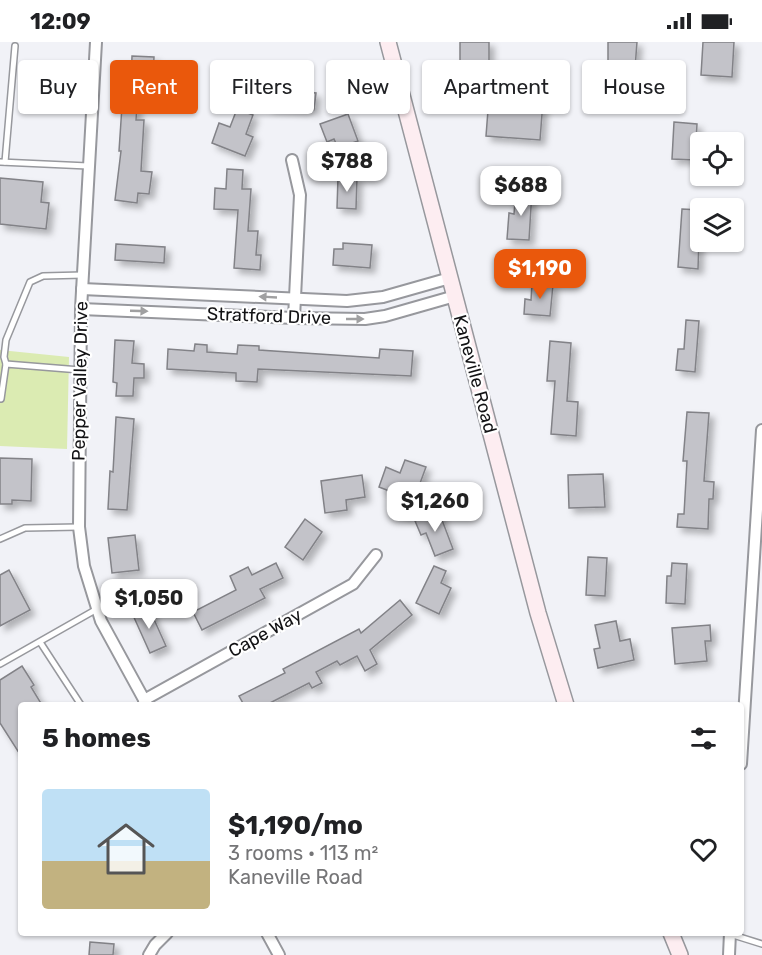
<!DOCTYPE html>
<meta charset="utf-8">
<style>
:root{--surface:#fff;--page:#f2f2f2;--text:#202124;--muted:#757577;--accent:#ea580c}
body{margin:0;font-family:Rubik,sans-serif;background:var(--page);color:var(--text);height:100vh;display:flex;flex-direction:column;font-size:22px;white-space:nowrap}
*{box-sizing:border-box;margin:0}
p{font-size:20px;color:var(--muted)}
.icon{flex:none;width:33px;height:33px;fill:none;stroke:currentColor;stroke-width:2;stroke-linecap:round;stroke-linejoin:round}
.map{position:relative;flex:1;overflow:hidden}
.sheet{position:absolute;left:18px;top:660px;width:726px;height:234px;display:flex;flex-direction:column;background:var(--surface);border-radius:6px;box-shadow:0 2px 4px #0004}
.sheet>*{flex:none}
.top-card{position:absolute;left:18px;top:18px;width:726px;height:54px;display:flex;gap:12px}
.buttons{position:absolute;left:690px;top:90px;display:grid;gap:12px}
.buttons a{display:grid;place-items:center;width:54px;height:54px;border-radius:6px;background:var(--surface);box-shadow:0 2px 4px #0004;font-size:30px}
.price{position:absolute;translate:-50% -51px;padding:0 14px;border-radius:12px;background:#fff;color:#222;font-size:20px;line-height:39px;filter:drop-shadow(0 2px 3px #0008)}
.price::after{content:'';position:absolute;left:50%;top:36px;width:18px;height:14px;margin-left:-9px;background:inherit;clip-path:polygon(0 0,100% 0,50% 100%)}
.price.selected{background:var(--accent);color:#fff}
ul{padding:0;list-style:none}
li{display:flex;align-items:center;gap:18px;height:150px;padding:0 24px}
li span{display:grid;place-items:center;flex:none;width:168px;height:120px;border-radius:6px;color:#555}
li>.icon{margin-inline-start:auto}
span .icon{width:72px;height:72px;fill:#fffc;stroke-width:1}
li b{font-size:26px}
h2{display:flex;justify-content:space-between;align-items:center;height:72px;padding:0 24px;font-size:26px}
.tag{padding:0 21px;border-radius:6px;background:var(--surface);box-shadow:0 2px 4px #0004;font-size:21px;line-height:54px}
.tag.selected{background:var(--accent);color:#fff}
.status{display:flex;justify-content:space-between;align-items:center;height:42px;padding:0 30px;background:var(--surface);direction:ltr}
.status svg{height:16px;fill:currentColor}
.map>svg:first-child{display:block}
</style>
<div class="status"><b>12:09</b><svg viewBox="0 0 49 12"><path d="M0 12V9h3v3zM5 12V6h3v6zM10 12V3h3v9zM15 12V0h3v12zM26 1h20v11H26zM47 4h2v5h-2z"/></svg></div>
<div class="map">
<svg width="762" height="913" viewBox="0 0 762 913">
<defs>
<filter id="shadow"><feDropShadow dx="5" dy="5" stdDeviation="3" flood-color="#0004"/></filter>
</defs>
<rect width="100%" height="100%" fill="#f1f2f7"/>
<polygon fill="#dbebb2" points="0,308 69,315 67,407 0,404"/>
<g fill="#c3c3c9" stroke="#828287" stroke-width="1.5" filter="url(#shadow)">
<polygon points="460,0 489,0 489,23 460,22"/>
<polygon points="608,0 637,0 635,26 608,24"/>
<polygon points="703,0 734,0 732,35 701,33"/>
<polygon points="132,14 154,15 153,34 164,35 163,47 131,45"/>
<polygon points="269,47 316,51 314,68 268,65"/>
<polygon points="489,55 543,59 540,98 486,94"/>
<polygon points="122,64 137,65 136,78 144,78 141,129 152,130 149,152 138,151 137,161 115,158 121,109 119,109"/>
<polygon points="237,67 253,73 246,92 253,95 245,114 212,101 219,81 230,85"/>
<polygon points="348,72 358,99 338,106 334,97 327,100 320,82"/>
<polygon points="674,80 697,82 695,118 672,117"/>
<polygon points="227,127 243,128 242,147 251,147 248,189 258,189 256,213 261,213 260,228 234,226 238,168 214,167 215,146 226,147"/>
<polygon points="338,135 357,136 356,167 337,166"/>
<polygon points="0,136 43,140 41,160 49,161 46,187 0,182"/>
<polygon points="516,147 532,149 529,198 507,197 509,171 514,172"/>
<polygon points="682,167 700,168 698,227 678,225"/>
<polygon points="343,201 372,203 370,226 333,223 334,207 343,207"/>
<polygon points="116,202 165,205 164,221 115,218"/>
<polygon points="532,241 553,243 550,274 524,272 525,257 531,258"/>
<polygon points="686,278 699,279 695,330 676,328 678,307 684,307"/>
<polygon points="115,298 134,299 132,321 144,322 144,336 134,336 133,354 116,354 117,341 113,340"/>
<polygon points="550,299 571,301 567,359 578,360 576,394 551,392 555,339 547,339"/>
<polygon points="195,302 207,303 207,310 237,312 238,303 259,304 259,308 379,316 380,307 413,309 411,334 258,327 257,340 236,339 236,331 167,327 168,307 194,309"/>
<polygon points="687,370 709,371 704,439 714,440 713,457 709,457 708,487 677,485 678,472 684,472 687,419 683,419"/>
<polygon points="116,375 134,377 127,468 108,467 110,429 113,430"/>
<polygon points="0,416 32,417 31,459 12,458 12,462 0,462"/>
<polygon points="405,418 426,425 408,474 391,468 397,452 379,445 386,425 400,431"/>
<polygon points="603,432 605,465 569,466 568,433"/>
<polygon points="362,433 365,455 346,458 347,468 325,471 321,439"/>
<polygon points="439,470 453,507 435,514 426,491 421,493 415,479"/>
<polygon points="305,477 322,490 303,518 285,505"/>
<polygon points="135,493 139,528 112,531 108,496"/>
<polygon points="588,515 607,516 605,554 586,553"/>
<polygon points="276,521 283,536 260,547 265,556 202,588 193,570 236,548 230,534 248,525 252,533"/>
<polygon points="672,521 687,522 685,562 666,561 667,534 671,534"/>
<polygon points="434,524 446,529 441,541 451,546 439,572 416,561"/>
<polygon points="9,528 30,568 0,584 0,533"/>
<polygon points="400,558 412,573 370,608 377,622 365,629 357,614 340,623 337,619 316,630 322,641 312,646 309,641 266,663 244,663 239,654 285,631 283,627 359,587 361,591"/>
<polygon points="148,564 166,604 150,611 132,571"/>
<polygon points="616,579 620,599 630,597 634,618 598,626 594,607 600,606 595,583"/>
<polygon points="710,583 711,599 705,599 707,619 675,622 672,586"/>
<polygon points="22,624 34,643 31,645 42,663 21,663 21,714 0,681 0,638"/>
<polygon points="90,900 114,902 113,913 89,913"/>
</g>
<g fill="none" stroke-linecap="round" stroke-linejoin="round">
<defs>
<g id="service">
<polyline points="0,120 88,124"/>
<polyline points="5,120 15,4"/>
<polyline points="6,322 4,315 6,298 30,240 43,234 83,233"/>
<polyline points="1,357 6,322 80,328"/>
<polyline points="0,497 25,486 79,485"/>
<polyline points="40,600 81,663"/>
<polyline points="0,622 97,567"/>
<polyline points="730,892 762,902"/>
</g>
<g id="minor">
<polyline points="96,0 81,267 79,485 84,524 101,579 147,663"/>
<polyline points="292,118 300,153 294,276"/>
<polyline points="82,247 347,259 383,255 450,236"/>
<polyline points="81,267 294,276 365,277 385,274 455,254"/>
<polyline points="144,658 353,542 376,513"/>
<polyline points="741,722 762,388"/>
<polyline points="267,891 279,913"/>
<polyline points="149,913 155,903 167,891"/>
<polyline points="729,913 730,891"/>
</g>
<g id="secondary">
<polyline points="388,0 538,571 566,663"/>
<polyline points="671,891 680,913"/>
</g>
</defs>
<use href="#service" stroke="#97989d" stroke-width="8"/>
<use href="#minor" stroke="#97989d" stroke-width="14"/>
<use href="#secondary" stroke="#97989d" stroke-width="18"/>
<use href="#service" stroke="#fff" stroke-width="5"/>
<use href="#minor" stroke="#fff" stroke-width="10"/>
<use href="#secondary" stroke="#fdedf1" stroke-width="15"/>
</g>
<defs><path id="oneway-solid" d="M-6-.8H1V-3.2L6.5 0L1 3.2V.8H-6Z" transform="scale(1.5)"/></defs>
<g fill="#a0a0a1">
<use href="#oneway-solid" transform="translate(268 255) rotate(-177)"/>
<use href="#oneway-solid" transform="translate(139 269) rotate(2)"/>
<use href="#oneway-solid" transform="translate(355 277)"/>
</g>
<g text-anchor="middle" dominant-baseline="central" stroke-width="4.5" stroke-linejoin="round" paint-order="stroke">
<g font-size="18" fill="#121214" stroke="#fff">
<text transform="translate(269 274) rotate(2)">Stratford Drive</text>
<text transform="translate(475 332) rotate(75)">Kaneville Road</text>
<text transform="translate(80 339) rotate(-89)">Pepper Valley Drive</text>
<text transform="translate(265 591) rotate(-29)">Cape Way</text>
</g>
</g>
</svg>
<div class="buttons">
<a><svg class="icon" aria-label="locate" viewBox="0 0 24 24"><circle cx="12" cy="12" r="6"/><path d="M12 2v4M12 18v4M2 12h4M18 12h4"/></svg></a>
<a><svg class="icon" aria-label="layers" viewBox="0 0 24 24"><path d="M12 4l9 5-9 5-9-5zM3 14l9 5 9-5"/></svg></a>
</div>
<b class="price" style="left:347px;top:151px">$788</b>
<b class="price" style="left:521px;top:175px">$688</b>
<b class="price selected" style="left:540px;top:258px">$1,190</b>
<b class="price" style="left:435px;top:491px">$1,260</b>
<b class="price" style="left:149px;top:588px">$1,050</b>
<div class="top-card">
<a class="tag">Buy</a>
<a class="tag selected">Rent</a>
<a class="tag">Filters</a>
<a class="tag">New</a>
<a class="tag">Apartment</a>
<a class="tag">House</a>
</div>
<section class="sheet">
<h2>5 homes<svg class="icon" aria-label="filters" viewBox="0 0 24 24"><path d="M4 7h16M4 17h16"/><circle cx="9" cy="7" r="2"/><circle cx="15" cy="17" r="2"/></svg></h2>
<ul>
<li><span style="background:linear-gradient(#bfe0f5 60%,#c2b280 0)"><svg class="icon" aria-label="home" viewBox="0 0 24 24"><path d="M3 11l9-7 9 7M6 9v11h12V9"/></svg></span><div><b>$1,190/mo</b><p>3 rooms · 113 m²</p><p>Kaneville Road</p></div><svg class="icon" aria-label="heart" viewBox="0 0 24 24"><path d="M12 20l-8-8c-3-5 5-10 8-4 3-6 11-1 8 4z"/></svg></li>
</ul>
</section>
</div>
